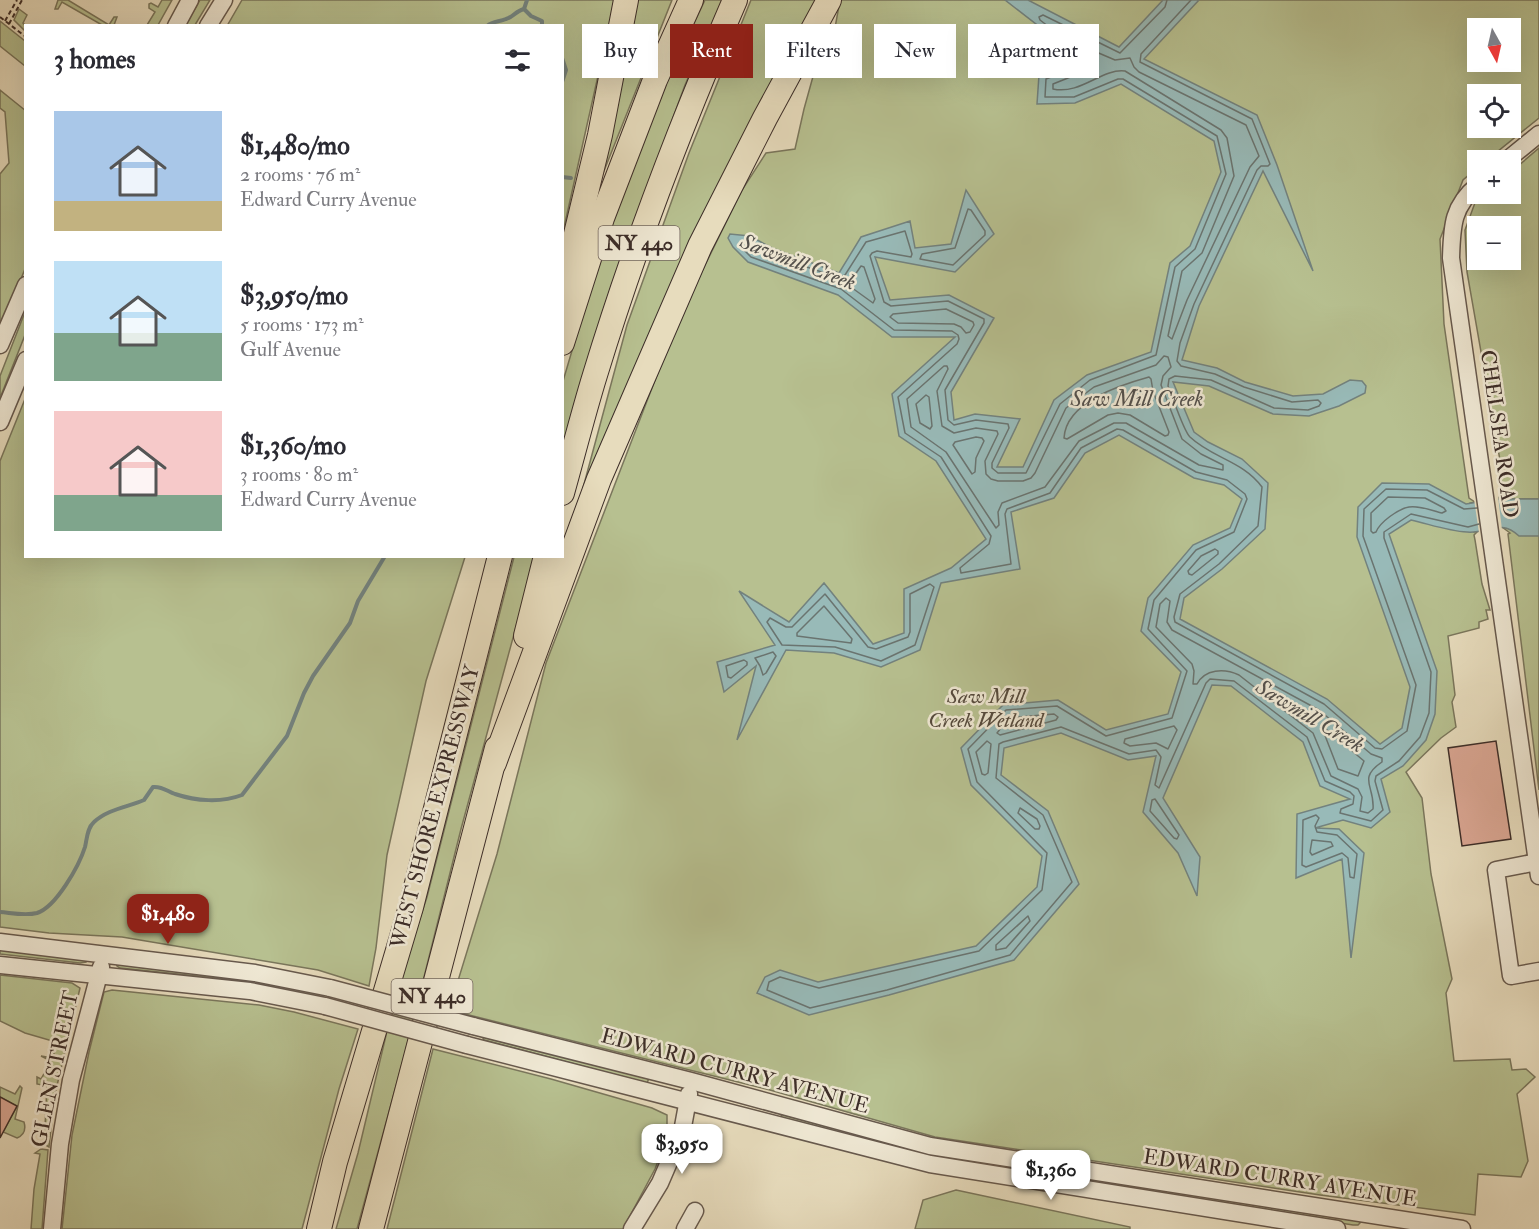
<!DOCTYPE html>
<meta charset="utf-8">
<style>
:root{--surface:#fff;--page:#f2f2f3;--text:#2b2b33;--muted:#7c7c81;--accent:#8f2418}
body{margin:0;font-family:"IM FELL Double Pica",serif;background:var(--page);color:var(--text);height:100vh;display:flex;flex-direction:column;font-size:22px;white-space:nowrap}
*{box-sizing:border-box;margin:0}
p{font-size:20px;color:var(--muted)}
.icon{flex:none;width:33px;height:33px;fill:none;stroke:currentColor;stroke-width:2;stroke-linecap:round;stroke-linejoin:round}
.map{position:relative;flex:1;overflow:hidden}
.details{position:absolute;left:24px;top:24px;width:540px;height:534px;display:flex;flex-direction:column;background:var(--surface);border-radius:0px;box-shadow:0 6px 24px #0002}
.details>*{flex:none}
.hud{position:absolute;left:582px;top:24px;width:570px;height:54px;display:flex;gap:12px}
.needle{width:39px;rotate:172deg}
.fabs{position:absolute;left:1467px;top:18px;display:grid;gap:12px}
.fabs a{display:grid;place-items:center;width:54px;height:54px;border-radius:0px;background:var(--surface);box-shadow:0 6px 24px #0002;font-size:30px}
.price{position:absolute;translate:-50% -51px;padding:0 14px;border-radius:12px;background:#fff;color:#222;font-size:20px;line-height:39px;filter:drop-shadow(0 2px 3px #0008)}
.price::after{content:'';position:absolute;left:50%;top:36px;width:18px;height:14px;margin-left:-9px;background:inherit;clip-path:polygon(0 0,100% 0,50% 100%)}
.price.active{background:var(--accent);color:#fff}
ul{padding:0;list-style:none}
li{display:flex;align-items:center;gap:18px;height:150px;padding:0 30px}
li span{display:grid;place-items:center;flex:none;width:168px;height:120px;border-radius:0px;color:#555}
li>.icon{margin-inline-start:auto}
span .icon{width:72px;height:72px;fill:#fffc;stroke-width:1}
li b{font-size:26px}
h2{display:flex;justify-content:space-between;align-items:center;height:72px;padding:0 30px;font-size:26px}
.tag{padding:0 21px;border-radius:0px;background:var(--surface);box-shadow:0 6px 24px #0002;font-size:21px;line-height:54px}
.tag.active{background:var(--accent);color:#fff}
.map>svg:first-child{display:block}
</style>
<div class="map">
<svg width="1539" height="1229" viewBox="0 0 1539 1229">
<rect width="100%" height="100%" fill="#e7dcbd"/>
<filter id="stains"><feTurbulence type="fractalNoise" baseFrequency=".00333" numOctaves="4"/><feColorMatrix values="0 0 0 0 .2 0 0 0 0 .09 0 0 0 0 .02 0 0 0 .5 -.17"/></filter>
<radialGradient id="worn" r=".72"><stop offset=".6" stop-color="#630" stop-opacity="0"/><stop offset="1" stop-color="#630" stop-opacity=".3"/></radialGradient>
<g fill="#b7c090" stroke="#7a765c" stroke-width="1.5" fill-rule="evenodd">
<polygon points="58,0 68,0 109,25 114,17 117,17 114,25 102,25 62,2 58,9 55,9"/>
<polygon points="162,0 172,0 158,25 147,25 155,12 149,8 149,4 151,3 158,7"/>
<polygon points="200,0 210,0 195,25 185,26"/>
<polygon points="242,0 615,0 563,232 562,26 227,26"/>
<polygon points="631,0 672,0 596,191"/>
<polygon points="705,0 723,0 685,85 625,248 563,455 563,381 590,290 614,213 667,81"/>
<polygon points="751,0 818,0 580,499 627,325 689,153"/>
<path d="M 840,0 L 1539,0 L 1539,118 L 1487,160 L 1478,160 L 1477,168 L 1463,180 L 1440,239 L 1444,324 L 1469,498 L 1475,502 L 1470,503 L 1474,532 L 1479,530 L 1474,535 L 1475,540 L 1482,584 L 1490,610 L 1486,610 L 1488,619 L 1479,622 L 1479,628 L 1448,636 L 1455,695 L 1452,702 L 1456,727 L 1441,738 L 1406,772 L 1422,798 L 1431,874 L 1452,979 L 1446,993 L 1454,1061 L 1510,1059 L 1512,1070 L 1526,1069 L 1535,1077 L 1517,1094 L 1528,1161 L 1521,1177 L 1478,1174 L 1475,1215 L 1320,1195 L 935,1137 L 770,1090 L 457,1012 L 457,1009 L 446,1006 L 453,997 L 497,854 L 546,663 L 679,318 L 742,190 L 766,153 L 795,149 L 804,109 L 817,62 L 835,28 ZM 1478,28 L 1510,28 L 1510,62 L 1478,62 ZM 1478,94 L 1510,94 L 1510,128 L 1478,128 Z"/>
<polygon points="19,9 27,15 23,23 26,26 25,31 14,20"/>
<polygon points="0,21 25,41 25,66 0,46"/>
<polygon points="0,90 26,111 25,269 0,330 0,174 9,163 5,112 0,108"/>
<path d="M 1539,148 L 1539,499 L 1498,499 L 1502,492 L 1500,460 L 1467,272 L 1465,230 L 1476,200 L 1485,194 L 1510,194 L 1511,172 ZM 1478,226 L 1510,226 L 1510,260 L 1478,260 Z"/>
<polygon points="25,312 25,335 0,398 0,376"/>
<polygon points="25,399 26,556 465,557 426,681 387,855 376,948 369,986 318,970 122,937 49,933 0,927 0,461"/>
<polygon points="1502,527 1512,529 1539,530 1539,790 1508,534 1510,533"/>
<polygon points="514,557 535,557 461,829 405,1053 357,1229 336,1229 358,1153 399,981 427,897"/>
<polygon points="0,946 86,959 86,962 80,963 0,954"/>
<polygon points="116,963 218,973 325,995 322,997 236,980 120,968 117,966"/>
<polygon points="0,975 72,983 80,988 55,1094 49,1147 44,1144 45,1136 35,1133 36,1127 45,1127 47,1086 37,1084 37,1077 41,1079 51,1061 41,1056 53,1058 56,1042 25,1033 0,1021"/>
<polygon points="112,990 259,1005 294,1012 358,1029 339,1089 302,1229 62,1229 72,1135 89,1052 104,992"/>
<polygon points="482,1036 649,1078 647,1083 484,1040"/>
<polygon points="433,1049 551,1079 652,1108 667,1115 667,1138 655,1169 623,1229 387,1229"/>
<path d="M 20,1086 L 22,1088 L 15,1119 L 24,1122 C 26,1129 24,1135 17,1138 L 3,1132 L 17,1106 L 0,1097 L 0,1087 L 15,1094 Z"/>
<polygon points="781,1114 1360,1221 1360,1223 1358,1225 1353,1225 947,1161 782,1119"/>
<polygon points="41,1149 48,1150 42,1229 31,1229 34,1189 40,1154 35,1153"/>
<polygon points="956,1190 1130,1227 1130,1229 915,1229 923,1200"/>
</g>
<path fill="#98bab8" stroke="#73827e" stroke-width="1.5" d="M 1005,0 L 1028,0 L 1119,47 L 1163,0 L 1199,0 L 1144,59 L 1257,115 L 1277,165 L 1313,271 L 1263,171 L 1199,306 L 1182,360 L 1217,368 L 1245,382 L 1293,396 L 1323,394 L 1350,380 L 1362,381 L 1366,386 L 1365,393 L 1339,406 L 1309,416 L 1273,414 L 1209,386 L 1173,382 L 1194,432 L 1208,442 L 1242,459 L 1268,483 L 1265,529 L 1222,569 L 1184,598 L 1180,619 L 1327,699 L 1380,744 L 1402,728 L 1410,687 L 1357,537 L 1358,507 L 1382,483 L 1429,484 L 1466,504 L 1498,499 L 1539,499 L 1539,536 L 1519,536 C 1500,518 1488,534 1467,532 C 1448,531 1429,524 1411,520 L 1389,534 L 1437,671 L 1435,714 L 1426,740 L 1403,766 L 1381,779 L 1390,812 L 1371,828 L 1343,820 L 1315,828 L 1339,829 L 1364,853 L 1351,958 L 1342,859 L 1296,878 L 1297,814 L 1350,799 L 1320,786 L 1303,742 L 1231,686 L 1212,685 L 1163,798 L 1200,857 L 1197,896 L 1178,853 L 1143,812 L 1156,756 L 1128,760 L 1061,733 L 1004,748 L 1001,775 L 1048,811 L 1079,884 L 1014,960 L 889,995 L 809,1015 L 757,993 L 765,977 L 780,970 L 818,982 L 976,946 L 1037,887 L 1042,856 L 971,785 L 961,748 L 1003,705 L 1058,700 L 1106,730 L 1168,714 L 1181,672 L 1141,631 L 1148,598 L 1193,545 L 1230,528 L 1242,499 L 1224,485 L 1194,478 L 1119,435 L 1085,453 L 1054,498 L 1011,512 L 1020,569 L 941,583 L 920,650 L 881,667 L 834,653 L 786,650 L 737,740 L 756,666 L 724,692 L 717,662 L 775,645 L 739,591 L 789,622 L 824,583 L 873,644 L 904,633 L 904,589 L 951,568 L 986,539 L 936,461 L 899,436 L 892,394 L 955,337 L 892,337 L 838,295 L 748,262 L 733,247 L 728,238 L 730,234 L 750,236 L 772,248 L 839,273 L 861,237 L 910,221 L 915,248 L 951,244 L 966,190 L 994,234 L 955,272 L 875,257 L 890,300 L 949,295 L 994,318 L 951,392 L 954,420 L 975,414 L 1020,419 L 997,467 L 1023,467 L 1054,400 L 1087,375 L 1151,352 L 1170,263 L 1190,246 L 1221,172 L 1214,141 L 1121,84 L 1075,103 L 1037,104 L 1039,75 L 1081,59 Z"/>
<polygon fill="#e7dcbd" points="1498,496 1502,530 1479,533 1474,499"/>
<g fill="none" stroke-linecap="round" stroke-linejoin="round">
<g stroke="#6a7470" stroke-width="1.5">
<polyline points="1167,0 1165,7 1120,53 1043,15 1039,17 1040,20 1083,53 1086,58 1082,65 1046,79 1045,97 1074,97 1118,79 1123,79 1217,136 1226,174 1195,249 1175,267 1156,355 1090,380 1060,404 1026,473 998,473 992,468 992,463 1009,428 1008,424 976,420 954,425 948,420 945,390 984,323 984,319 948,301 891,306 884,302 870,256 872,253 877,251 911,257 912,254 905,231 866,242 845,275 839,278 769,254 742,241 740,243 740,246 751,257 841,289 894,330 952,331 958,335 959,339 957,344 898,397 905,433 941,457 991,536 989,544 960,568 961,573 1011,564 1005,514 1007,509 1050,493 1081,448 1117,429 1123,430 1196,472 1227,480 1245,494 1247,499 1234,532 1196,550 1154,600 1148,629 1187,671 1172,718 1106,736 1057,706 1006,710 968,749 977,782 1047,853 1042,890 979,951 819,988 780,977 769,982 767,990 810,1008 887,990 1010,955 1072,882 1043,815 996,778 999,744 1003,742 1061,727 1129,754 1156,750 1161,757 1155,785 1159,788 1206,683 1210,679 1234,681 1307,737 1325,781 1350,792 1354,796 1353,804 1341,809 1340,813 1371,821 1383,810 1375,781 1376,776 1399,761 1420,737 1429,713 1431,672 1384,538 1384,532 1411,514 1468,527 1479,524"/>
<path d="M 1191,0 L 1141,54 L 1140,62 L 1252,119 L 1270,164 L 1268,166 L 1261,166 L 1257,170 L 1194,304 L 1180,343 L 1177,361 L 1181,366 L 1215,374 L 1244,387 L 1292,402 L 1318,400 L 1321,403 L 1319,406 L 1308,410 L 1274,408 L 1211,380 L 1175,376 L 1169,379 L 1168,386 C 1173,397 1183,430 1190,437 C 1212,458 1243,461 1262,487 L 1258,526 L 1219,564 L 1180,594 L 1174,617 L 1175,622 L 1324,704 L 1375,748 L 1382,749 L 1407,731 L 1416,685 L 1363,536 L 1364,509 L 1386,489 L 1427,490 L 1464,509 L 1477,508"/>
<path d="M 1094,51 L 1115,60 L 1130,58 L 1134,67 L 1139,72 L 1246,125 L 1259,156 L 1250,167 L 1187,300 L 1172,339 L 1168,336 L 1182,271 L 1202,253 L 1234,176 L 1227,138 L 1221,130 L 1125,71 C 1102,68 1081,95 1053,89 L 1053,84 L 1088,70 L 1092,63 Z"/>
<polygon points="968,209 971,210 985,231 985,235 953,265 920,259 922,254 955,248"/>
<polygon points="861,266 864,267 875,299 873,303 848,285"/>
<polygon points="946,309 973,322 974,325 970,332 966,333 961,327 954,324 898,323 890,317 893,314"/>
<polygon points="1164,356 1168,357 1171,367 1163,376 1161,385 1182,439 1201,454 1223,465 1223,470 1199,465 1126,423 1114,423 1079,441 1045,487 1002,503 998,512 999,525 996,528 946,452 911,427 907,399 944,366 947,366 948,369 937,391 942,426 954,433 976,428 997,431 998,434 985,461 986,474 991,479 998,481 1023,481 1031,478 1035,473 1066,408 1094,387 1156,365"/>
<path d="M 1149,377 L 1151,379 L 1153,391 L 1169,432 L 1168,435 L 1165,436 L 1130,415 L 1118,413 L 1108,415 L 1067,439 L 1064,438 C 1066,402 1120,385 1149,377 Z"/>
<polygon points="926,395 929,397 932,426 930,429 920,423 916,404"/>
<polygon points="976,437 982,438 984,441 976,458 975,472 972,474 953,445 955,442"/>
<path d="M 1388,497 L 1425,498 L 1444,508 L 1446,511 L 1442,513 C 1433,511 1419,505 1409,507 C 1398,509 1380,522 1376,532 L 1373,533 L 1371,531 L 1371,513 Z"/>
<polygon points="1215,549 1218,551 1218,554 1192,575 1189,574 1188,571 1201,556"/>
<polygon points="930,584 934,587 915,645 881,661 835,647 782,645 767,622 770,618 786,627 792,627 825,594 868,647 876,649 908,637 910,632 910,594"/>
<path d="M 1166,598 L 1170,601 L 1167,622 L 1172,630 L 1319,710 L 1371,754 L 1382,758 L 1382,762 C 1357,779 1375,786 1373,809 L 1368,813 L 1360,811 L 1362,797 L 1358,789 L 1331,776 L 1313,733 L 1239,675 C 1224,668 1205,669 1197,684 L 1193,684 L 1194,671 L 1192,664 L 1156,627 L 1160,604 Z"/>
<polygon points="824,606 852,639 851,643 797,636 797,633"/>
<polygon points="773,652 776,656 766,673 763,675 760,666 755,658"/>
<polygon points="744,660 747,662 747,665 731,678 728,677 726,666"/>
<polygon points="1054,714 1058,717 1056,720 1000,735 997,733 1009,718"/>
<polygon points="1174,726 1177,730 1168,749 1156,743 1130,746 1124,743 1125,739"/>
<polygon points="1326,729 1364,761 1358,776 1338,769 1324,733"/>
<polygon points="987,741 991,744 988,773 985,775 982,774 976,752"/>
<polygon points="1155,799 1179,835 1177,839 1174,838 1150,811 1152,800"/>
<polygon points="1020,808 1037,819 1040,826 1039,829 1035,829 1018,813"/>
<polygon points="1316,815 1319,818 1315,826 1317,832 1337,835 1357,854 1354,878 1350,877 1348,858 1342,853 1306,867 1302,865 1303,820"/>
<polygon points="1312,840 1331,842 1333,846 1312,855 1310,852"/>
<polygon points="1028,916 1030,921 1006,948 996,950 996,945"/>
</g>
<g stroke="#73827e" stroke-width="4">
<polyline points="524,9 531,16 542,21 542,26"/>
<path d="M 487,26 C 493,21 499,22 506,19 C 513,17 516,11 524,9 L 527,0"/>
<polyline points="562,58 566,70 562,82"/>
<polyline points="562,177 571,178"/>
<path d="M 0,912 C 12,913 25,916 37,913 C 56,907 79,866 85,847 C 87,839 87,828 94,822 C 108,809 128,807 144,800 L 153,787 C 162,786 167,791 175,794 C 196,801 221,803 242,795 L 287,736 L 304,693 L 313,676 L 350,623 L 358,601 L 385,556"/>
</g>
</g>
<g fill="#dba794" stroke="#3c2d28" stroke-width="1.5">
<polygon points="1496,741 1511,839 1462,846 1448,748"/>
<polygon points="0,1097 17,1106 0,1138"/>
</g>
<g fill="none" stroke-linecap="round" stroke-linejoin="round">
<defs>
<g id="minor">
<polyline points="176,26 190,0"/>
<polyline points="208,26 224,0"/>
<polyline points="1507,160 1539,134"/>
<path d="M 1478,185 C 1452,206 1452,227 1451,258 L 1539,876"/>
<polyline points="0,345 26,285"/>
<polyline points="0,422 26,360"/>
<polyline points="1537,862 1496,870 1511,976 1539,971"/>
<polyline points="0,942 255,973 330,988"/>
<polyline points="0,965 250,991 325,1006"/>
<polyline points="473,1026 691,1081 930,1146 1462,1229"/>
<polyline points="467,1045 930,1164 1337,1229"/>
<polyline points="52,1229 60,1144 71,1080 101,967"/>
<polyline points="632,1229 660,1183 682,1132 689,1094"/>
<polyline points="685,1229 695,1211"/>
</g>
<g id="highway">
<polyline points="562,292 600,135 626,0"/>
<polyline points="562,343 602,218 655,80 691,0"/>
<path d="M 562,493 C 573,454 583,414 595,375 C 634,247 682,122 735,0"/>
<polyline points="526,636 546,556"/>
<polyline points="494,763 599,479 700,246 765,118 829,0"/>
<polyline points="319,1229 335,1162 411,907 500,556"/>
<polyline points="371,1229 497,748"/>
</g>
</defs>
<use href="#minor" stroke="#67594d" stroke-width="19"/>
<use href="#highway" stroke="#3c2d28" stroke-width="26"/>
<g stroke="#3c2d28" stroke-width="2" stroke-dasharray="4.5 3" stroke-linecap="butt">
<polyline points="0,17 26,37"/>
<polyline points="5,21 17,0"/>
<polyline points="9,24 22,0"/>
</g>
<use href="#minor" stroke="#efe8d4" stroke-width="16"/>
<use href="#highway" stroke="#e7dcbd" stroke-width="24"/>
<defs>
<g id="minor-bridge">
<polyline points="330,988 473,1026"/>
<polyline points="325,1006 467,1045"/>
</g>
</defs>
<use href="#minor-bridge" stroke="#67594d" stroke-width="19" stroke-linecap="butt"/>
<use href="#minor-bridge" stroke="#efe8d4" stroke-width="16"/>
</g>
<g text-anchor="middle" dominant-baseline="central" stroke-width="5" stroke-linejoin="round" paint-order="stroke">
<g fill="#efe8d4" stroke="#72655c" stroke-width="1.5">
<rect x="598.5" y="226" width="81" height="34" rx="4.5"/>
<rect x="391.5" y="979" width="81" height="34" rx="4.5"/>
</g>
<g font-size="20" font-weight="bold" fill="#3c2d28">
<text x="639" y="243">NY 440</text>
<text x="432" y="996">NY 440</text>
</g>
<g font-size="21" fill="#3c2d28" stroke="#efe8d4">
<text transform="translate(1499 434) rotate(82)">CHELSEA ROAD</text>
<text transform="translate(435 807) rotate(-75)">WEST SHORE EXPRESSWAY</text>
<text transform="translate(55 1069) rotate(-78)">GLEN STREET</text>
<text transform="translate(735 1071) rotate(15)">EDWARD CURRY AVENUE</text>
<text transform="translate(1280 1178) rotate(9)">EDWARD CURRY AVENUE</text>
</g>
<g font-size="21" font-style="italic" fill="#554a3d" stroke="#efe8d4">
<text x="986" y="696">Saw Mill<tspan x="986" dy="24">Creek Wetland</tspan></text>
</g>
<g font-size="22" font-style="italic" fill="#53504c" stroke="#efe8d4">
<text transform="translate(798 262) rotate(21)">Sawmill Creek</text>
<text x="1137" y="399">Saw Mill Creek</text>
<text transform="translate(1310 716) rotate(31)">Sawmill Creek</text>
</g>
</g>
<rect width="100%" height="100%" filter="url(#stains)"/>
<rect width="100%" height="100%" fill="url(#worn)"/>
</svg>
<div class="fabs">
<a><svg class="needle" viewBox="-14 -14 28 28"><path d="M0-13l5 13h-10z" fill="#e53935"/><path d="M0 13l5-13h-10z" fill="#7c7c81"/></svg></a>
<a><svg class="icon" aria-label="locate" viewBox="0 0 24 24"><circle cx="12" cy="12" r="6"/><path d="M12 2v4M12 18v4M2 12h4M18 12h4"/></svg></a>
<a>+</a>
<a>−</a>
</div>
<b class="price active" style="left:168px;top:945px">$1,480</b>
<b class="price" style="left:682px;top:1175px">$3,950</b>
<b class="price" style="left:1051px;top:1201px">$1,360</b>
<div class="hud">
<a class="tag">Buy</a>
<a class="tag active">Rent</a>
<a class="tag">Filters</a>
<a class="tag">New</a>
<a class="tag">Apartment</a>
</div>
<section class="details">
<h2>3 homes<svg class="icon" aria-label="filters" viewBox="0 0 24 24"><path d="M4 7h16M4 17h16"/><circle cx="9" cy="7" r="2"/><circle cx="15" cy="17" r="2"/></svg></h2>
<ul>
<li><span style="background:linear-gradient(#a9c7e8 75%,#c2b280 0)"><svg class="icon" aria-label="home" viewBox="0 0 24 24"><path d="M3 11l9-7 9 7M6 9v11h12V9"/></svg></span><div><b>$1,480/mo</b><p>2 rooms · 76 m²</p><p>Edward Curry Avenue</p></div></li>
<li><span style="background:linear-gradient(#bfe0f5 60%,#7fa58c 0)"><svg class="icon" aria-label="home" viewBox="0 0 24 24"><path d="M3 11l9-7 9 7M6 9v11h12V9"/></svg></span><div><b>$3,950/mo</b><p>5 rooms · 173 m²</p><p>Gulf Avenue</p></div></li>
<li><span style="background:linear-gradient(#f6c9c9 70%,#7fa58c 0)"><svg class="icon" aria-label="home" viewBox="0 0 24 24"><path d="M3 11l9-7 9 7M6 9v11h12V9"/></svg></span><div><b>$1,360/mo</b><p>3 rooms · 80 m²</p><p>Edward Curry Avenue</p></div></li>
</ul>
</section>
</div>
